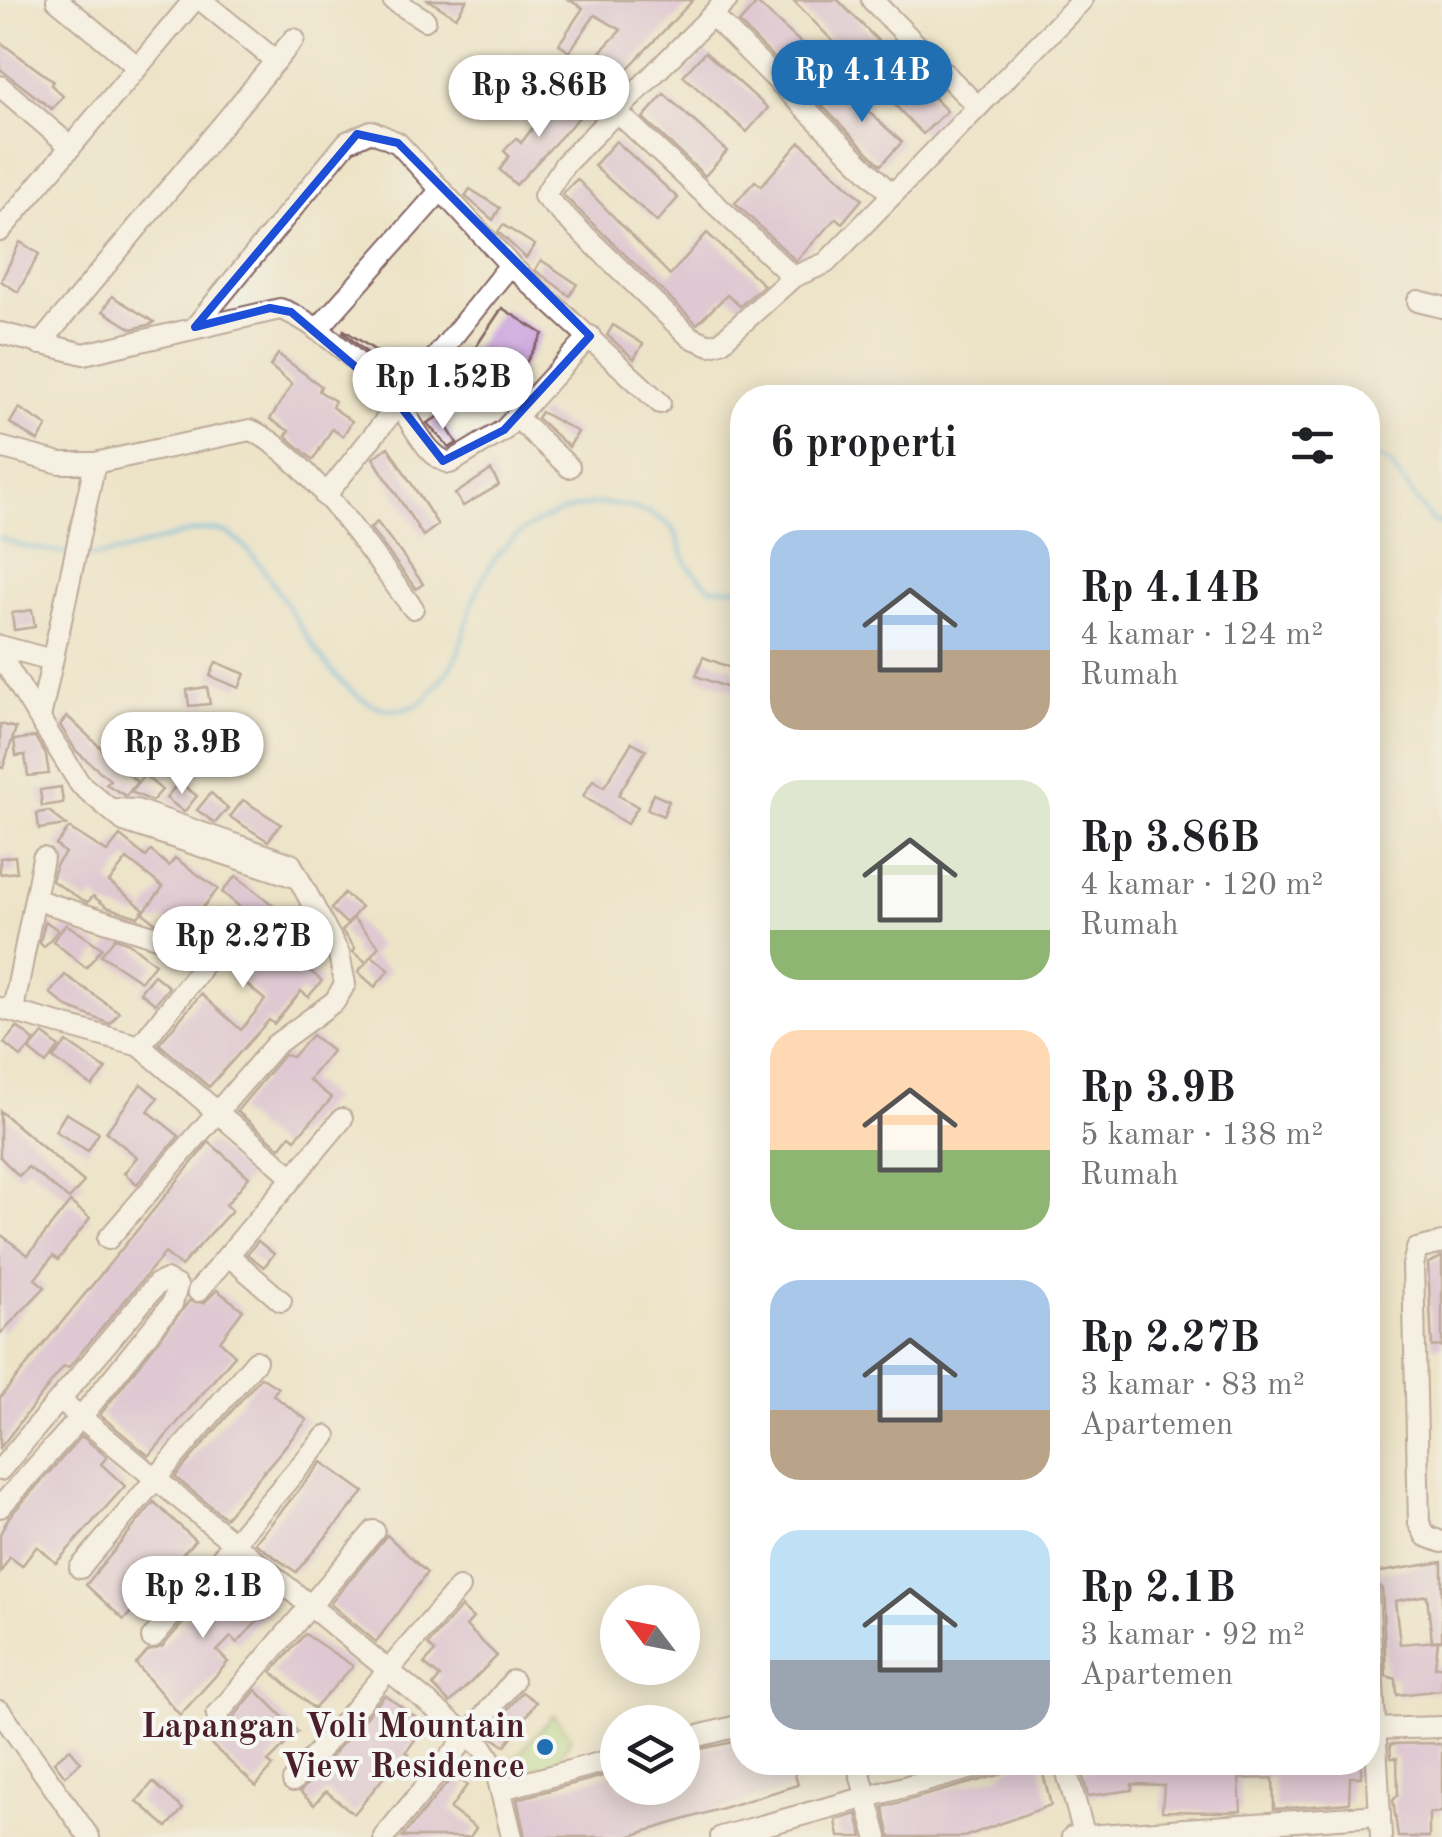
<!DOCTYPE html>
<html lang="id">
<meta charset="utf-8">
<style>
:root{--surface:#fff;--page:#f6f6f6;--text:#202124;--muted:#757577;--accent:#1f6fb2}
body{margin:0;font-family:"Old Standard TT",serif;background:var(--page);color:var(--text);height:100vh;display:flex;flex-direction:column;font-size:38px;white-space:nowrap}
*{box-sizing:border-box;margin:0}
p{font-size:32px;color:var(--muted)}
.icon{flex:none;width:55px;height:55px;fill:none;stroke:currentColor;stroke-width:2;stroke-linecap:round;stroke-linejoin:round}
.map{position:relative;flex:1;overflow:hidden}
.panel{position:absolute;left:730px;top:385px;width:650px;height:1390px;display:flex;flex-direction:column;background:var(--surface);border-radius:40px;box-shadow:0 5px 25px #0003}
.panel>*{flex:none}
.needle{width:65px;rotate:302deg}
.fabs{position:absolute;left:600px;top:1585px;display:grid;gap:20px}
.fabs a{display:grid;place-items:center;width:100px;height:100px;border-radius:50%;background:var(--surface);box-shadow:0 5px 25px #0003;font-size:50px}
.price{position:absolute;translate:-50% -85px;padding:0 22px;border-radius:35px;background:#fff;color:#222;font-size:32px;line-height:65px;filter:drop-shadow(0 2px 5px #0008)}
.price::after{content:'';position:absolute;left:50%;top:60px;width:30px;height:22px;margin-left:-15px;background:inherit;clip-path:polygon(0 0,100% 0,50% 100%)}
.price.on{background:var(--accent);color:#fff}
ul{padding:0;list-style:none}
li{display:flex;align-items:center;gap:30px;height:250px;padding:0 40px}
li span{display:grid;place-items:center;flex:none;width:280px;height:200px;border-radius:30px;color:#555}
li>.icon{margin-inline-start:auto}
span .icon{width:120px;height:120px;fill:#fffc;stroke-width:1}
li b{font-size:42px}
h2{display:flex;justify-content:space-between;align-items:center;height:120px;padding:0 40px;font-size:42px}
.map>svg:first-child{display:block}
</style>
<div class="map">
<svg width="1442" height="1837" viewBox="0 0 1442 1837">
<rect width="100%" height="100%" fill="#f6f6f2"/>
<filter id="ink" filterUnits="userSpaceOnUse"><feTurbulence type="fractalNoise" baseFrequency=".01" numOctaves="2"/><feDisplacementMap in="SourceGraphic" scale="20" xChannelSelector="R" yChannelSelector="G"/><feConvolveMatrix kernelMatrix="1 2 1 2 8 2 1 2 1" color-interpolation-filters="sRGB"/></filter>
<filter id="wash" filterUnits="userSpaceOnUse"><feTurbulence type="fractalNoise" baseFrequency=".0048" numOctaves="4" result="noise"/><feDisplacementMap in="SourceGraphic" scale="40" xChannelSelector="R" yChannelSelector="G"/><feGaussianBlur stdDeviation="2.25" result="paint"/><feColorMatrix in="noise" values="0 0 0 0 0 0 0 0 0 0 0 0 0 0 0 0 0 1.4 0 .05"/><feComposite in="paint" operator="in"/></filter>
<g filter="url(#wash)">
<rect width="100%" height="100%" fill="#ede4c8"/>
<polygon fill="#adda87" stroke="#7c7c59" stroke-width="2.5" points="554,1715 571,1737 558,1761 529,1771 515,1758"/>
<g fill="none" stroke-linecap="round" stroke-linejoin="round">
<g stroke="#66b6e1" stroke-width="5">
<polyline points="1368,449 1391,465 1432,521 1442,523"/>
<polyline points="0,538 21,546 72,554"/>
<path d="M 83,555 C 127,562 195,515 230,535 C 284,565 336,747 421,703 C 428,699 435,686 441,680 C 464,653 461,637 472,605 C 491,547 527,518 584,506 C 609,500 650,508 670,526 C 680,535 681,555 689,567 C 695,574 704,581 711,588 L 742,588"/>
</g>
</g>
<g id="blocks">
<g fill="#cea7de">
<polygon points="428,0 467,0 456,17"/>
<polygon points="569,0 693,0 612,85 594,68 606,55 601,51 621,30 595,15 569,52 559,44 583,8"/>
<polygon points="793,0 838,0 947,111 923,134"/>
<polygon points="757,3 820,60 799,83 739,23"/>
<polygon points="0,42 53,81 51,85 63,96 52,109 0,69"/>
<polygon points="705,52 768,108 747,132 683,76"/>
<polygon points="839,85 902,142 881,165 821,105"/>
<polygon points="664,94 727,151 705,176 643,118"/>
<polygon points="564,97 582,114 516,185 500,170 509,156 504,151 516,138 521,143 551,104 555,106"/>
<polygon points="616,141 678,198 657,222 594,166"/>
<polygon points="800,142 862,199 842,223 836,218 796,261 735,203 755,181 761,186"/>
<polygon points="577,179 670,275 707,233 764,285 740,306 727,295 697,324 562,194"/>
<polygon points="470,189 500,208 493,220 465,196"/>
<polygon points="503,225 535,245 526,258 498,232"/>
<polygon points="20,242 39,254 18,292 1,281"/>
<polygon points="541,260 577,284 570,296 535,270"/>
<polygon points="112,296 154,322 152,324 132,329 103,311"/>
<polygon points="502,308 543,334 499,408 486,400 494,386 463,366"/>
<polygon points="613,325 643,344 634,359 607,335"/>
<polygon points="344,330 379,353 375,360 343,332"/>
<polygon points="278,354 321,386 319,391 335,401 332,407 352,421 343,436 332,429 313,460 286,436 289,431 270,419 292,384 270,366"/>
<polygon points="19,408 47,426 38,441 10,423"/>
<polygon points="541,412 578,432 569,447 537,418"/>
<polygon points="440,416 457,443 449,448 427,423"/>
<polygon points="388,447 438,525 423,536 373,458"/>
<polygon points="491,470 499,485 463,506 455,494"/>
<polygon points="377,522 406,560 423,584 416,589 370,528"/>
<polygon points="32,610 35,627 14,630 12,613"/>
<polygon points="703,657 742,672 739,692 696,676"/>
<polygon points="216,662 245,674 239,688 210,676"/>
<polygon points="207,687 210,704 189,706 187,690"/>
<polygon points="67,716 137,782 126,796 106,784 110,780 76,751 60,725"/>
<polygon points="0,724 16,728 3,768 0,767"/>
<polygon points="35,737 46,755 49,774 28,776 25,755 16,756 14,740"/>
<polygon points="632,742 646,750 618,795 638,807 627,824 583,796 593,780 604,787"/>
<polygon points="144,775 162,790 152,801 131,792"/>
<polygon points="179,782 197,796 184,812 166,798"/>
<polygon points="61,787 63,803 42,806 40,790"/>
<polygon points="211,793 228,808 215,823 197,810"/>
<polygon points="653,794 669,801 663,816 647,809"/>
<polygon points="243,800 281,824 268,841 230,817"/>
<polygon points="49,811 66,825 39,829 37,813"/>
<polygon points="69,828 107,852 120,836 146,857 151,851 169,866 175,858 218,889 199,912 215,924 202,941 184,928 178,929 164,919 156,923 143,913 163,887 127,859 109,882 144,909 138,917 107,907 93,896 88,902 81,899 52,881 56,865 65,853 56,845"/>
<polygon points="15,856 17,872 0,874 0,858"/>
<polygon points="236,876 282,912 276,919 294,936 287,943 303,958 299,962 322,981 308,997 301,991 274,1024 269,1020 209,1087 159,1044 201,994 241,1030 265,1000 244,982 255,969 228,947 252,917 222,892"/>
<polygon points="344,893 361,907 347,924 331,909"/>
<polygon points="353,918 379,946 366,962 353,952 355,948 342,931"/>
<polygon points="45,921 58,930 44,947 40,943"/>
<polygon points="66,924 102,948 86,968 53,941"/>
<polygon points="115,938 129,943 155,964 141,981 101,955"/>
<polygon points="372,956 389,970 375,987 358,972"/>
<polygon points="65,975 119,1012 110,1024 67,1007 50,993"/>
<polygon points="154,975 169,987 155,1004 140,992"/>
<polygon points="17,1027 35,1041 21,1057 4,1043"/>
<polygon points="43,1034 59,1047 46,1064 29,1050"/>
<polygon points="312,1035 332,1051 309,1080 332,1098 295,1139 290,1135 280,1148 237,1111 284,1055 292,1057"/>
<polygon points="67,1042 106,1069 92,1086 53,1058"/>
<polygon points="141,1084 158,1098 148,1111 179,1136 137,1184 124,1173 137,1157 106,1132"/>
<polygon points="0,1111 84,1182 69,1199 28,1167 19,1176 0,1157"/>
<polygon points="66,1113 99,1133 88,1151 55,1131"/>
<polygon points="209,1142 249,1177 226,1205 232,1210 181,1266 165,1253 68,1368 64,1366 0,1448 0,1398"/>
<polygon points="70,1202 90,1218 58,1260 53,1256 35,1279 45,1287 0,1334 0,1234 28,1255"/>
<polygon points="258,1241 274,1254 264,1267 247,1254"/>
<polygon points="1442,1257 1442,1346 1432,1347 1428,1263"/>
<polygon points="217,1290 243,1310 220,1341 235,1355 149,1456 100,1415 189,1301 204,1303"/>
<polygon points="261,1377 278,1388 273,1395 307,1420 225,1518 175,1477"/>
<polygon points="82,1436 107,1457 101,1464 125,1486 56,1563 37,1546 22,1566 10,1557 0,1573 0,1534 9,1517"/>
<polygon points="322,1462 364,1492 296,1572 255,1543"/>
<polygon points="154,1502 195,1540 124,1620 86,1585"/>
<polygon points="387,1535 427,1573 376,1642 330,1604"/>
<polygon points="1442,1562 1442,1640 1432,1641 1427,1595 1395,1601 1400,1644 1438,1641 1435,1667 1442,1666 1442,1690 1397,1695 1396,1679 1386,1676 1382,1588 1368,1574"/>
<polygon points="231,1568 272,1606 237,1643 231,1637 217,1651 228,1662 180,1715 136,1664 148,1651 162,1647"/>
<polygon points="461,1607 473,1618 466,1626 497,1656 450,1703 433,1686 440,1677 424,1664 435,1652 428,1645"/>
<polygon points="305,1634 353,1666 314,1709 272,1672"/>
<polygon points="256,1690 298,1732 268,1762 273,1766 256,1786 202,1736 211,1727 227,1725"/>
<polygon points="522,1692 536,1702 505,1746 487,1734"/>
<polygon points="385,1695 426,1725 406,1752 409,1754 397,1771 392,1767 354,1814 326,1791 314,1805 300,1792"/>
<polygon points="733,1742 742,1742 742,1762 791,1762 798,1785 627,1837 525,1837 517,1799 618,1772 618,1788 682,1788 682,1753"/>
<polygon points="1442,1743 1442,1812 1429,1813 1429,1837 1398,1837 1393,1800 1398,1795 1397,1758 1391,1758 1390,1744"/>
<polygon points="70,1749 81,1762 65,1776 54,1762"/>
<polygon points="1019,1762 1040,1762 1051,1805 964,1837 890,1837 883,1807 999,1775"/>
<polygon points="1142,1762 1361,1762 1361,1777 1350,1777 1349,1803 1274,1809 1273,1778 1239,1779 1241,1811 1225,1812 1162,1811 1164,1785 1132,1784 1132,1790 1088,1796 1081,1770"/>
<polygon points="453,1776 467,1785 450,1809 476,1828 470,1837 402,1837"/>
<polygon points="153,1782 183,1809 167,1827 137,1801"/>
<polygon points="857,1814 863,1837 839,1837 836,1820"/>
</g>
</g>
</g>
<g filter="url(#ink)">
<use href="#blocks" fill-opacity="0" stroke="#836462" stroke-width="2.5"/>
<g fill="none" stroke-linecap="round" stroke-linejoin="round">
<defs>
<g id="minor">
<polyline points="57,0 138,67"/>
<polyline points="201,0 276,61"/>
<polyline points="393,0 425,20"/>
<polyline points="727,0 565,164 544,196 690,337 710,345 721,342 793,277 826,263 1082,0"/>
<polyline points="872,0 978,107"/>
<polyline points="712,15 892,195"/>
<polyline points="0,86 71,147"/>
<polyline points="615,110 793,277"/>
<polyline points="0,231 194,0"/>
<polyline points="1418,301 1442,307"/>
<polyline points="195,327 347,142 371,131 398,143 510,265 660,403"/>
<polyline points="317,330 441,190"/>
<path d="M 0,333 L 84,354 L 280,309 C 316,320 373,375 398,404 C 413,422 426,457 450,463 L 504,430 L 590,336"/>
<polyline points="40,344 294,39"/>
<polyline points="517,418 569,467"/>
<path d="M 0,447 L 60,463 L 95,463 L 250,430 C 304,451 376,561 413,608"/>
<polyline points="325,496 510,265"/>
<polyline points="0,646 52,660"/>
<polyline points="0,655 80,784 124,821 298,878"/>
<polyline points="40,718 95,463"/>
<polyline points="37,900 179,944 198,955 202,966 197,974 140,1046"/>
<polyline points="0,1008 140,1046 293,1177"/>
<polyline points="13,1010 43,858"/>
<polyline points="108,1239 275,1045 335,1001 345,984 339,954 291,864 136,810 112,809"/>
<polyline points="1442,1243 1417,1249 1413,1265 1419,1523 1426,1536 1442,1542"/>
<polyline points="228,1255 281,1301"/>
<polyline points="198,1291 342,1119"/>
<polyline points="61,1401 483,1748 495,1767 512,1837"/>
<polyline points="0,1470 157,1284 166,1280 177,1286 172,1304 81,1417 0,1507"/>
<polyline points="80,1568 256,1361"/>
<polyline points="1368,1590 1381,1837"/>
<polyline points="152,1638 326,1436"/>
<polyline points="0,1711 89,1837"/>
<polyline points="217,1715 374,1531"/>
<polyline points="1368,1729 1442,1727"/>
<polyline points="682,1740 742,1725"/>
<polyline points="857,1762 877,1837"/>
<polyline points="1064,1762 1085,1837"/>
<polyline points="293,1781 459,1588"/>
<polyline points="502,1789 618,1758"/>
<polyline points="384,1837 513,1681"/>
<polyline points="721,1837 995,1762"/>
<polyline points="1072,1837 1380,1815"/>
</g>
</defs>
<use href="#minor" stroke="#836462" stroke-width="24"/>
<use href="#minor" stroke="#fff" stroke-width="20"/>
</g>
</g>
<path d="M0 0H1442V1837H0ZM 357,134 L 398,143 L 590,336 L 504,430 L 443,461 L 397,402 L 291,312 L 270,308 L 195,327 Z" fill="#ede4c8" fill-opacity=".55" fill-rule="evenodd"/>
<path fill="none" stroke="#1d4ed8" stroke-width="8" stroke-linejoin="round" d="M 357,134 L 398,143 L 590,336 L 504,430 L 443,461 L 397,402 L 291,312 L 270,308 L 195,327 Z"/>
<circle fill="#1f6fb2" stroke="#f6f6f2" stroke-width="4" cx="545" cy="1747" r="10"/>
<g text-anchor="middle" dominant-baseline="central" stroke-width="8" stroke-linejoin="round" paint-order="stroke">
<g font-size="35" font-weight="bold" fill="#4a1f2b" stroke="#f6f6f2" text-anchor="end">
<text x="525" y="1727">Lapangan Voli Mountain<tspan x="525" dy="40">View Residence</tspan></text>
</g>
</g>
</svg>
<div class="fabs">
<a><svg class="needle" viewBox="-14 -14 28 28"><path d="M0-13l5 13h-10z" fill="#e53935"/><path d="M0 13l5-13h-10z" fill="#757577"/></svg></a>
<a><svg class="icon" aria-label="layers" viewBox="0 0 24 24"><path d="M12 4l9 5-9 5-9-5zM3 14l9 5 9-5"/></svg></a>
</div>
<b class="price on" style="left:862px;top:125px">Rp 4.14B</b>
<b class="price" style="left:539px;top:140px">Rp 3.86B</b>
<b class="price" style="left:443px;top:432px">Rp 1.52B</b>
<b class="price" style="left:182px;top:797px">Rp 3.9B</b>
<b class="price" style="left:243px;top:991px">Rp 2.27B</b>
<b class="price" style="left:203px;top:1641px">Rp 2.1B</b>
<section class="panel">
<h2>6 properti<svg class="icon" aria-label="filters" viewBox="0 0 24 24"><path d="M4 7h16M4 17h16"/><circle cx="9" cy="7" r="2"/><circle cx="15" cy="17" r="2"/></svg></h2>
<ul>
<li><span style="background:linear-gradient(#a9c7e8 60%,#b9a48a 0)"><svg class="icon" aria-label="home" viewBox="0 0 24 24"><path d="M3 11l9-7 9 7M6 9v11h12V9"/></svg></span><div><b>Rp 4.14B</b><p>4 kamar · 124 m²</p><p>Rumah</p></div></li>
<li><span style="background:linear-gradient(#dfe7d0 75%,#8fb573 0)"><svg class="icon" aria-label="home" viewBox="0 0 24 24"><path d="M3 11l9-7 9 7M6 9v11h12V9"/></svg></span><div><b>Rp 3.86B</b><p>4 kamar · 120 m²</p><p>Rumah</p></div></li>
<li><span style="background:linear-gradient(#ffd9b3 60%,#8fb573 0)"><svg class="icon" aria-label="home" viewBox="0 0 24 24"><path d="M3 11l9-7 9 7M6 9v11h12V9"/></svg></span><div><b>Rp 3.9B</b><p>5 kamar · 138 m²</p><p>Rumah</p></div></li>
<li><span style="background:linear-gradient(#a9c7e8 65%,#b9a48a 0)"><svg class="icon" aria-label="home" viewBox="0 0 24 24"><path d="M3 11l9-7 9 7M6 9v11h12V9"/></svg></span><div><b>Rp 2.27B</b><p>3 kamar · 83 m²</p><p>Apartemen</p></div></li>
<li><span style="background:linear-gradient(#bfe0f5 65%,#9aa5b1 0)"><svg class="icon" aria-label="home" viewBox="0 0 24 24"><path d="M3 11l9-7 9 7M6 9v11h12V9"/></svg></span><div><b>Rp 2.1B</b><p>3 kamar · 92 m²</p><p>Apartemen</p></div></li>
</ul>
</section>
</div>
